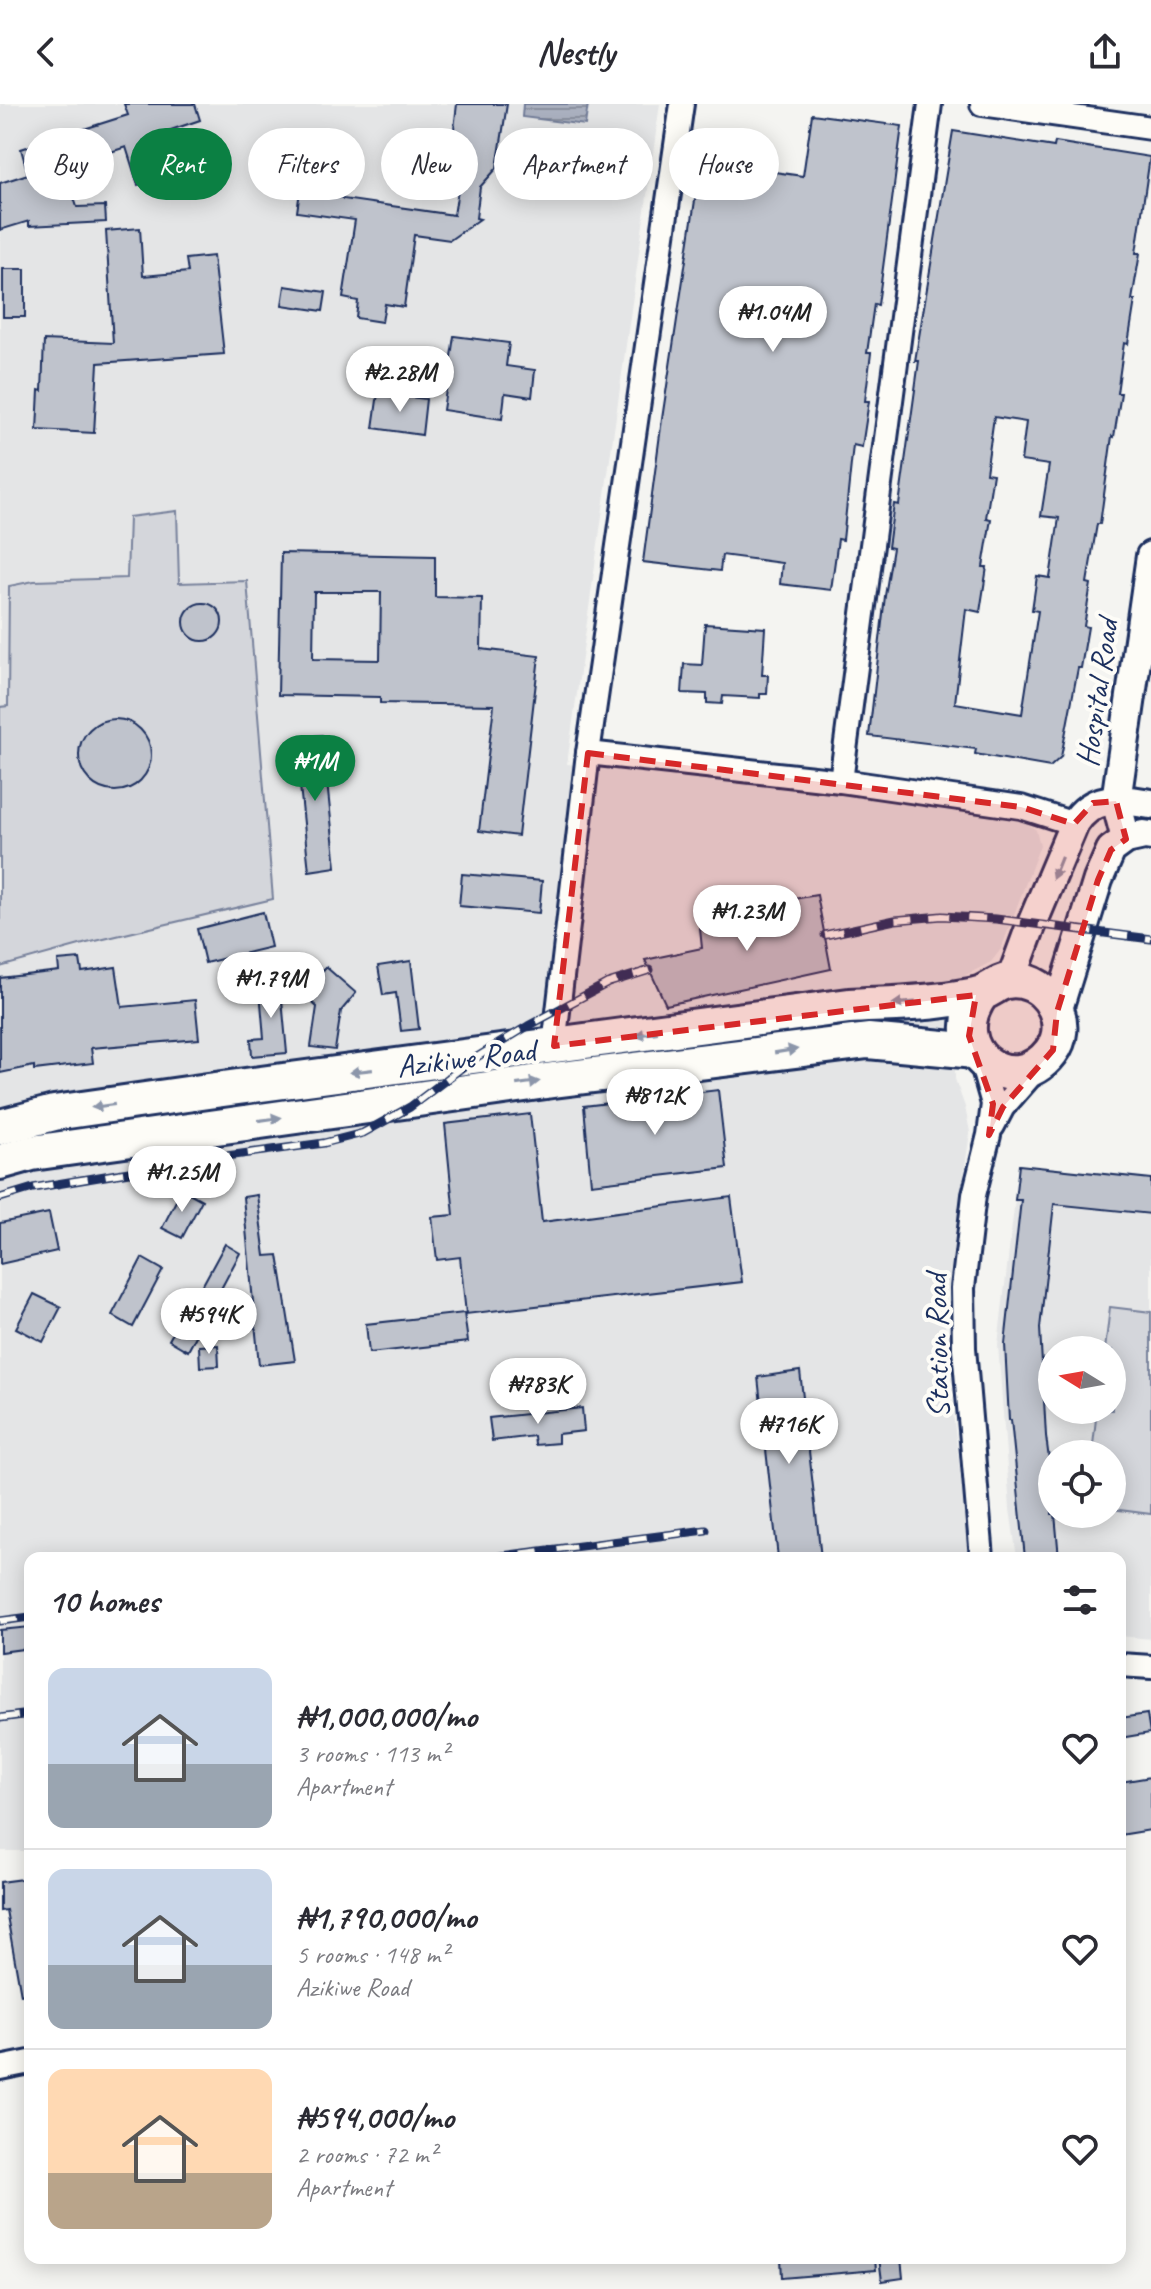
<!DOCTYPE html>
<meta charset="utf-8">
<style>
:root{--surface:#fff;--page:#f2f2f3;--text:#2b2b33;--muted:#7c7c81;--line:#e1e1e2;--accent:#0b8043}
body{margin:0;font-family:Caveat,sans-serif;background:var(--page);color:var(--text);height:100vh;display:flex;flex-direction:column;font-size:30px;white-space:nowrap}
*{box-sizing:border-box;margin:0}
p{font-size:26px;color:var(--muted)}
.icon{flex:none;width:44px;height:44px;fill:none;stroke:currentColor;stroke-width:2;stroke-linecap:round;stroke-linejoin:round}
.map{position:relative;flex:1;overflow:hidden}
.side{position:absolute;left:24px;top:1448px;width:1102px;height:712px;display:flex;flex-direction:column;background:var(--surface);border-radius:16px;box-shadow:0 4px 20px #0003}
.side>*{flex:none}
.top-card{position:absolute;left:24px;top:24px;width:1104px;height:72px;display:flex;gap:16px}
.needle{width:52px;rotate:281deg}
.buttons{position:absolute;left:1038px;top:1232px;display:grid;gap:16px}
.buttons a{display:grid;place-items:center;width:88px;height:88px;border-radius:50%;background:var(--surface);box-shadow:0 4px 20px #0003;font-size:40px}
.price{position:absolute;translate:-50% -68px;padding:0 18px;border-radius:28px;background:#fff;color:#222;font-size:26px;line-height:52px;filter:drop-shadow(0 2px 4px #0008)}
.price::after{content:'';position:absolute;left:50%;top:48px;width:24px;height:18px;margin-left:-12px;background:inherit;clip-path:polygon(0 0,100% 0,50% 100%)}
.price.on{background:var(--accent);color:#fff}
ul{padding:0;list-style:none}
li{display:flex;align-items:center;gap:24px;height:200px;padding:0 24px}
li+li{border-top:2px solid var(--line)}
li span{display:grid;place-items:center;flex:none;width:224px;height:160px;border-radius:16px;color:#555}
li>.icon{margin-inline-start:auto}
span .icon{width:96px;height:96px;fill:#fffc;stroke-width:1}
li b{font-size:34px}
h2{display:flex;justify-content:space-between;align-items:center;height:96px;padding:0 24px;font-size:34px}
.pill{padding:0 28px;border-radius:36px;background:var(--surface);box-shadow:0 4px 20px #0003;font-size:28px;line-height:72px}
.pill.on{background:var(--accent);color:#fff}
header{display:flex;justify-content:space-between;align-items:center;height:104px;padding:0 24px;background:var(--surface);font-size:36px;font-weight:800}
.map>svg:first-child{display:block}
</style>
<header><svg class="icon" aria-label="back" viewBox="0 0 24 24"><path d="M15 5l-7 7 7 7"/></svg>Nestly<svg class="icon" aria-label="share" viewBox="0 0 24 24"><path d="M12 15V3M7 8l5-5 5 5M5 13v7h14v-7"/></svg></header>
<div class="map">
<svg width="1151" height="2185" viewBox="0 0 1151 2185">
<defs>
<pattern id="water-rules" width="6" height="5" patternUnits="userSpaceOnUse" patternTransform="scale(2)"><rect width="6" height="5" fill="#aab0bf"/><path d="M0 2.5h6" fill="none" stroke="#8a909e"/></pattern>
</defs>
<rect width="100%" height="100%" fill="#f4f4f1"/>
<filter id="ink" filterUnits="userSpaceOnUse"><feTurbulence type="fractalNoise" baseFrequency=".0125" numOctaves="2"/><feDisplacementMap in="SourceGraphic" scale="16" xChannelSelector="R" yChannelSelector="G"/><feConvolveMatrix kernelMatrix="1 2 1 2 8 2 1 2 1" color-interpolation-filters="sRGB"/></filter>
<g filter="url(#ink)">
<g fill="#e4e5e6" fill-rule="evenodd">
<polygon points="0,0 660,0 567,660 814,684 1021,715 1036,726 1040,741 1001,845 991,858 964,872 955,911 955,975 965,1003 970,1028 946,1196 944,1238 971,1454 30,1454 30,1749 26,1747 0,1747"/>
<path d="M 1019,1061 L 1151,1075 L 1151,1535 L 1120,1532 L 1120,1454 L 1017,1454 L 1010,1405 L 998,1241 ZM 1052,1246 L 1112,1246 L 1112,1306 L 1052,1306 ZM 1052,1350 L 1112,1350 L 1112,1410 L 1052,1410 Z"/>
</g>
<g fill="#d4d6db" stroke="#78829c" stroke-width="2">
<polygon points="177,407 179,479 247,477 273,795 87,839 0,863 0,603 8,602 9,482 34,477 127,474 129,413"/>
<polygon points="1110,1203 1151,1208 1151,1410 1112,1405 1112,1350 1092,1350 1097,1306 1112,1306 1112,1246 1105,1246"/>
</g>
<g fill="url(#water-rules)" stroke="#717c98" stroke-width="2">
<polygon points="523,0 588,0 585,21 522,13"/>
<polygon points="520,32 563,38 557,82 514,76"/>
</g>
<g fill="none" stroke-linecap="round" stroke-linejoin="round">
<polygon stroke="#546385" stroke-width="2" points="531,41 553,46 548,72 524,68 526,45"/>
</g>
<g fill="#bfc3cc" stroke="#1b2f5e" stroke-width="2" fill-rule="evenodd">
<polygon points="124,0 195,0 200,16 165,28 178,68 138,81 126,43 64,63 77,103 105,102 106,118 29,122 29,117 0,126 0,79 28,70 21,45 128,11"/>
<polygon points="457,0 507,0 497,64 480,83 476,114 480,115 450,136 414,131 404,203 385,200 382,218 356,214 358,197 343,194 355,116 297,108 300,87 343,94 343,95 454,111 459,80 449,67"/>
<polygon points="812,10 902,22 878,201 874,200 867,249 871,249 865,297 869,297 862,343 853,341 843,436 838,435 831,486 780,480 782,459 722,451 720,467 643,458 662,315 697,83 689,82 695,37 741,43 738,63 803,72"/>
<path d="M 953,27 L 1054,43 L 1055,38 L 1150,53 L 1136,149 L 1140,149 L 1132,196 L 1135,196 L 1128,240 L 1124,239 L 1117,289 L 1121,289 L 1114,333 L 1112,332 L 1100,420 L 1097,420 L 1087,479 L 1091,480 L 1084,522 L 1088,523 L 1081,564 L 1078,564 L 1061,653 L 1050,663 L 975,650 L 976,645 L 869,632 L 885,492 L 893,444 L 888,443 L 894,400 L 899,401 L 919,257 L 915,257 ZM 994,313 L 1026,318 L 1021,357 L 1049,361 L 1041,412 L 1059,414 L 1050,474 L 1037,472 L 1032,506 L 1038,507 L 1022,610 L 955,599 L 966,505 L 980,508 L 987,463 L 983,463 L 991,415 L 986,414 L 993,370 L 986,369 Z"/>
<polygon points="140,124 143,172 188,168 186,155 213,152 224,250 98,259 94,329 37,326 39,286 42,287 44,236 113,239 106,127"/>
<rect x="3" y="165" width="22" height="48"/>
<polygon points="285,182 326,188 323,207 282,201"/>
<polygon points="454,232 509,239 506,262 535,266 532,293 505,289 502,315 443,306"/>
<polygon points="378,289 426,295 422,331 373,324"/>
<path d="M 281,449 L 435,452 L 435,493 L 482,494 L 481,545 L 539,552 L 518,732 L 479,727 L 494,601 L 380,599 L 380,593 L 278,591 ZM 314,488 L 381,488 L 380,556 L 313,555 Z"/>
<circle cx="203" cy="518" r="19"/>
<polygon points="705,520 765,524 762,571 768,571 767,590 760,590 760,594 723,592 722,600 707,599 707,590 682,589 684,560 702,561"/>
<circle cx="115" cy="651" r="36"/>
<polygon points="322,631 336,763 309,767 295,634"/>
<polygon points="462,770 542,777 539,809 459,802"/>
<polygon points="817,791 831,865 666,901 645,856 702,844 700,825 753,811 753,802"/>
<polygon points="263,808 271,843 205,859 197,825"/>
<polygon points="80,855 82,868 116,863 122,903 195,896 199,935 91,944 93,959 34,966 34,962 0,969 0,874 59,867 58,857"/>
<polygon points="411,857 419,925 401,927 396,889 383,891 378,862"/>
<polygon points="326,863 356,889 341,907 335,946 311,943 317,903 302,890"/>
<polygon points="280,874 287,949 252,952 251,935 264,934 259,875"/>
<polygon points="718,986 727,1064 591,1080 584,1002"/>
<polygon points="530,1010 542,1118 731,1093 742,1178 466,1210 460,1153 437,1156 432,1113 454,1111 445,1020"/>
<polygon points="1019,1061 1151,1075 1151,1110 1054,1100 1040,1224 1046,1332 1052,1379 1052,1410 1055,1410 1059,1454 1025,1454 1011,1316 1009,1316 1005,1240 1021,1096 1015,1096"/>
<polygon points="182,1085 202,1096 182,1134 162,1124"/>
<polygon points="257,1091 265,1152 278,1151 295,1257 259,1261 243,1093"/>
<polygon points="49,1109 57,1147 0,1160 0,1119"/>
<polygon points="225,1140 240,1149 188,1247 169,1236 179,1218 182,1219"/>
<polygon points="142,1154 163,1166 133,1223 112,1211"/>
<polygon points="34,1190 61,1203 43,1238 16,1224"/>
<polygon points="464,1209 468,1238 369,1249 366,1220"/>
<polygon points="218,1241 219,1262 200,1263 199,1242"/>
<polygon points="800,1267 821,1454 778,1454 758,1273"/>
<polygon points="582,1304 584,1327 558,1330 558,1339 535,1341 534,1332 492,1337 489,1314"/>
<polygon points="30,1523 30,1544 0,1548 0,1526"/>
<polygon points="1147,1610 1150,1629 1120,1634 1120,1614"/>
<polygon points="1151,1673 1151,1726 1120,1731 1120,1678"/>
<polygon points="30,1774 30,1890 21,1891 6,1806 0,1807 0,1778"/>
<polygon points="781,2154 875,2154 876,2166 782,2174"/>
<polygon points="879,2154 901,2154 903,2174 882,2177"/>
</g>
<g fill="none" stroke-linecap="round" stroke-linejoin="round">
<defs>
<g id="minor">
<polyline points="982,0 1151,24"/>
<polyline points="588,649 841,677 1021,703 1074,720"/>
<polyline points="841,677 930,0"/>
<polyline points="554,942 588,649 682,0"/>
<polyline points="980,954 993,1000 989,1031 974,1091 963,1184 964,1244 982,1454"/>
<polyline points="993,1022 1003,1003 1037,964"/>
<polyline points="1120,1561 1151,1563"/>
<polyline points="0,1964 30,1958"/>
</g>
<g id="tertiary">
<polyline points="1126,735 1116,697 1151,452"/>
<path d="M 1011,876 L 1029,827 L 1074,720 C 1093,690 1119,695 1151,700"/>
<polyline points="1057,908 1098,776 1111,746 1126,735 1144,731 1151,732"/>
</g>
<g id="primary">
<path d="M 0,1023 L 54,1009 L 208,987 L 849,902 C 887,900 927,900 964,893 C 970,892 977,891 982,889 C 998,882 1001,874 1022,877 C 1053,883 1071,922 1051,948 C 1013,998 940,947 981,890"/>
<polyline points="0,1058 32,1049 224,1022 553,976 868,937 975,947"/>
</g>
</defs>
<use href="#minor" stroke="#1b2f5e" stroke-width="28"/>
<use href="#tertiary" stroke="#1b2f5e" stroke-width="34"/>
<use href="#primary" stroke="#1b2f5e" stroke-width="40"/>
<use href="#minor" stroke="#fdfcf7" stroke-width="22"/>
<use href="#tertiary" stroke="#fdfcf7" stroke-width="28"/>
<use href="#primary" stroke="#fdfcf7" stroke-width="34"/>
<defs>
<g id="rail">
<polyline points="825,831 895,816 942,812 996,815 1151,835"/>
<polyline points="0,1094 33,1084 219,1053 324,1039 363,1029 410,1003 472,956 528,922 608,879 650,866"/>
<polyline points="486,1454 706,1426"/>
<polyline points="0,1517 30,1513"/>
<polyline points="0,1614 30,1610"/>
</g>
</defs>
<use href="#rail" stroke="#1b2f5e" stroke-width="9"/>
<use href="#rail" stroke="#fdfcf7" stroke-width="6" stroke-dasharray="18" stroke-linecap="butt"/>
</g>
<defs><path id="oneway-solid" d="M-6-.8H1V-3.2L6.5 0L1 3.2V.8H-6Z" transform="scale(2)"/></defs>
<g fill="#8c96aa">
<use href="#oneway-solid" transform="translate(1057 764) rotate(112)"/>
<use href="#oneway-solid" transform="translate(904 899) rotate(176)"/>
<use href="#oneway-solid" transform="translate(646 930) rotate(172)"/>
<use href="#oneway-solid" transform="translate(786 947) rotate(-9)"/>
<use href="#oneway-solid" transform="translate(361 967) rotate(173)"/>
<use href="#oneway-solid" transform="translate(528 979) rotate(-8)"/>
<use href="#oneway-solid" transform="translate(103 1002) rotate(172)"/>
<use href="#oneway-solid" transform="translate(270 1015) rotate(-8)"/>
</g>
</g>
<path fill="#d62828" fill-opacity="0.2" stroke="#d62828" stroke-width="6" stroke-dasharray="16 10" stroke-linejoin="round" d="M 588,649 L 1021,703 L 1074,720 L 1093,699 L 1116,697 L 1126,735 L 1111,746 L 1098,776 L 1057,908 L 1053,946 L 1003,1003 L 989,1031 L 993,1000 L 969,932 L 976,891 L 554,942 Z"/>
<g text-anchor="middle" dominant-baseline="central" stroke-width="8" stroke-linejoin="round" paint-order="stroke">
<g font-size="32" fill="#1b2f5e" stroke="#fdfcf7">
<text transform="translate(1097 589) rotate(-82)">Hospital Road</text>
<text transform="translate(466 954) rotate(-7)">Azikiwe Road</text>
<text transform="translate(937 1242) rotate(-91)">Station Road</text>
</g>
</g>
</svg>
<div class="buttons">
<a><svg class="needle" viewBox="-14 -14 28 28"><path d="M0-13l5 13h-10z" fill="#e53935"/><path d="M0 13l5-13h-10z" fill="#7c7c81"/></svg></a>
<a><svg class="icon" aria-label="locate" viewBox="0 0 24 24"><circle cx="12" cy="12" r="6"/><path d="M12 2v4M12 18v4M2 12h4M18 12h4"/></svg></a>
</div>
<b class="price" style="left:773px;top:250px">₦1.04M</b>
<b class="price" style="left:400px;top:310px">₦2.28M</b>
<b class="price on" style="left:315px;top:699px">₦1M</b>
<b class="price" style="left:747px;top:849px">₦1.23M</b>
<b class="price" style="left:271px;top:916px">₦1.79M</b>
<b class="price" style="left:655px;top:1033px">₦812K</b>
<b class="price" style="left:182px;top:1110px">₦1.25M</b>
<b class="price" style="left:209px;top:1252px">₦594K</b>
<b class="price" style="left:538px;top:1322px">₦783K</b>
<b class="price" style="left:789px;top:1362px">₦716K</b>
<div class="top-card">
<a class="pill">Buy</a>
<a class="pill on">Rent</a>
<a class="pill">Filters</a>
<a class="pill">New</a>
<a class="pill">Apartment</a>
<a class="pill">House</a>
</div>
<section class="side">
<h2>10 homes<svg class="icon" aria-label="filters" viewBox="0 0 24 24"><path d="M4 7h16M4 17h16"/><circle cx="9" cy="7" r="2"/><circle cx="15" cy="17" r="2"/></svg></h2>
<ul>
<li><span style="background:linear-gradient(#c9d6e8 60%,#9aa5b1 0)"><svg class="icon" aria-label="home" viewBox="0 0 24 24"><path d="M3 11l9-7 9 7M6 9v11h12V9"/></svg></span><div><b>₦1,000,000/mo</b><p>3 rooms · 113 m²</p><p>Apartment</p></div><svg class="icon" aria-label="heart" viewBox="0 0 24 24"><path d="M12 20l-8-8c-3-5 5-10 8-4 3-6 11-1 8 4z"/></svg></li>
<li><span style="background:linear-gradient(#c9d6e8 60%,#9aa5b1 0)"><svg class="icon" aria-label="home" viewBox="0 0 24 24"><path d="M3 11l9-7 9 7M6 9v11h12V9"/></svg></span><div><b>₦1,790,000/mo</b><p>5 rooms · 148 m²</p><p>Azikiwe Road</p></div><svg class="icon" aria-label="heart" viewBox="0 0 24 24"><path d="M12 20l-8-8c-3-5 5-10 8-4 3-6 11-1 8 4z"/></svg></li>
<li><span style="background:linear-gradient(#ffd9b3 65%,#b9a48a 0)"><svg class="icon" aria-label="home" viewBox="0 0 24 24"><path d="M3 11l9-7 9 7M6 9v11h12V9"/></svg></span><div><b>₦594,000/mo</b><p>2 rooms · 72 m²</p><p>Apartment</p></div><svg class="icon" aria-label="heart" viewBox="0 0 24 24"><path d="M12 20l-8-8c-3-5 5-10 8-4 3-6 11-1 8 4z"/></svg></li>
</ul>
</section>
</div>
